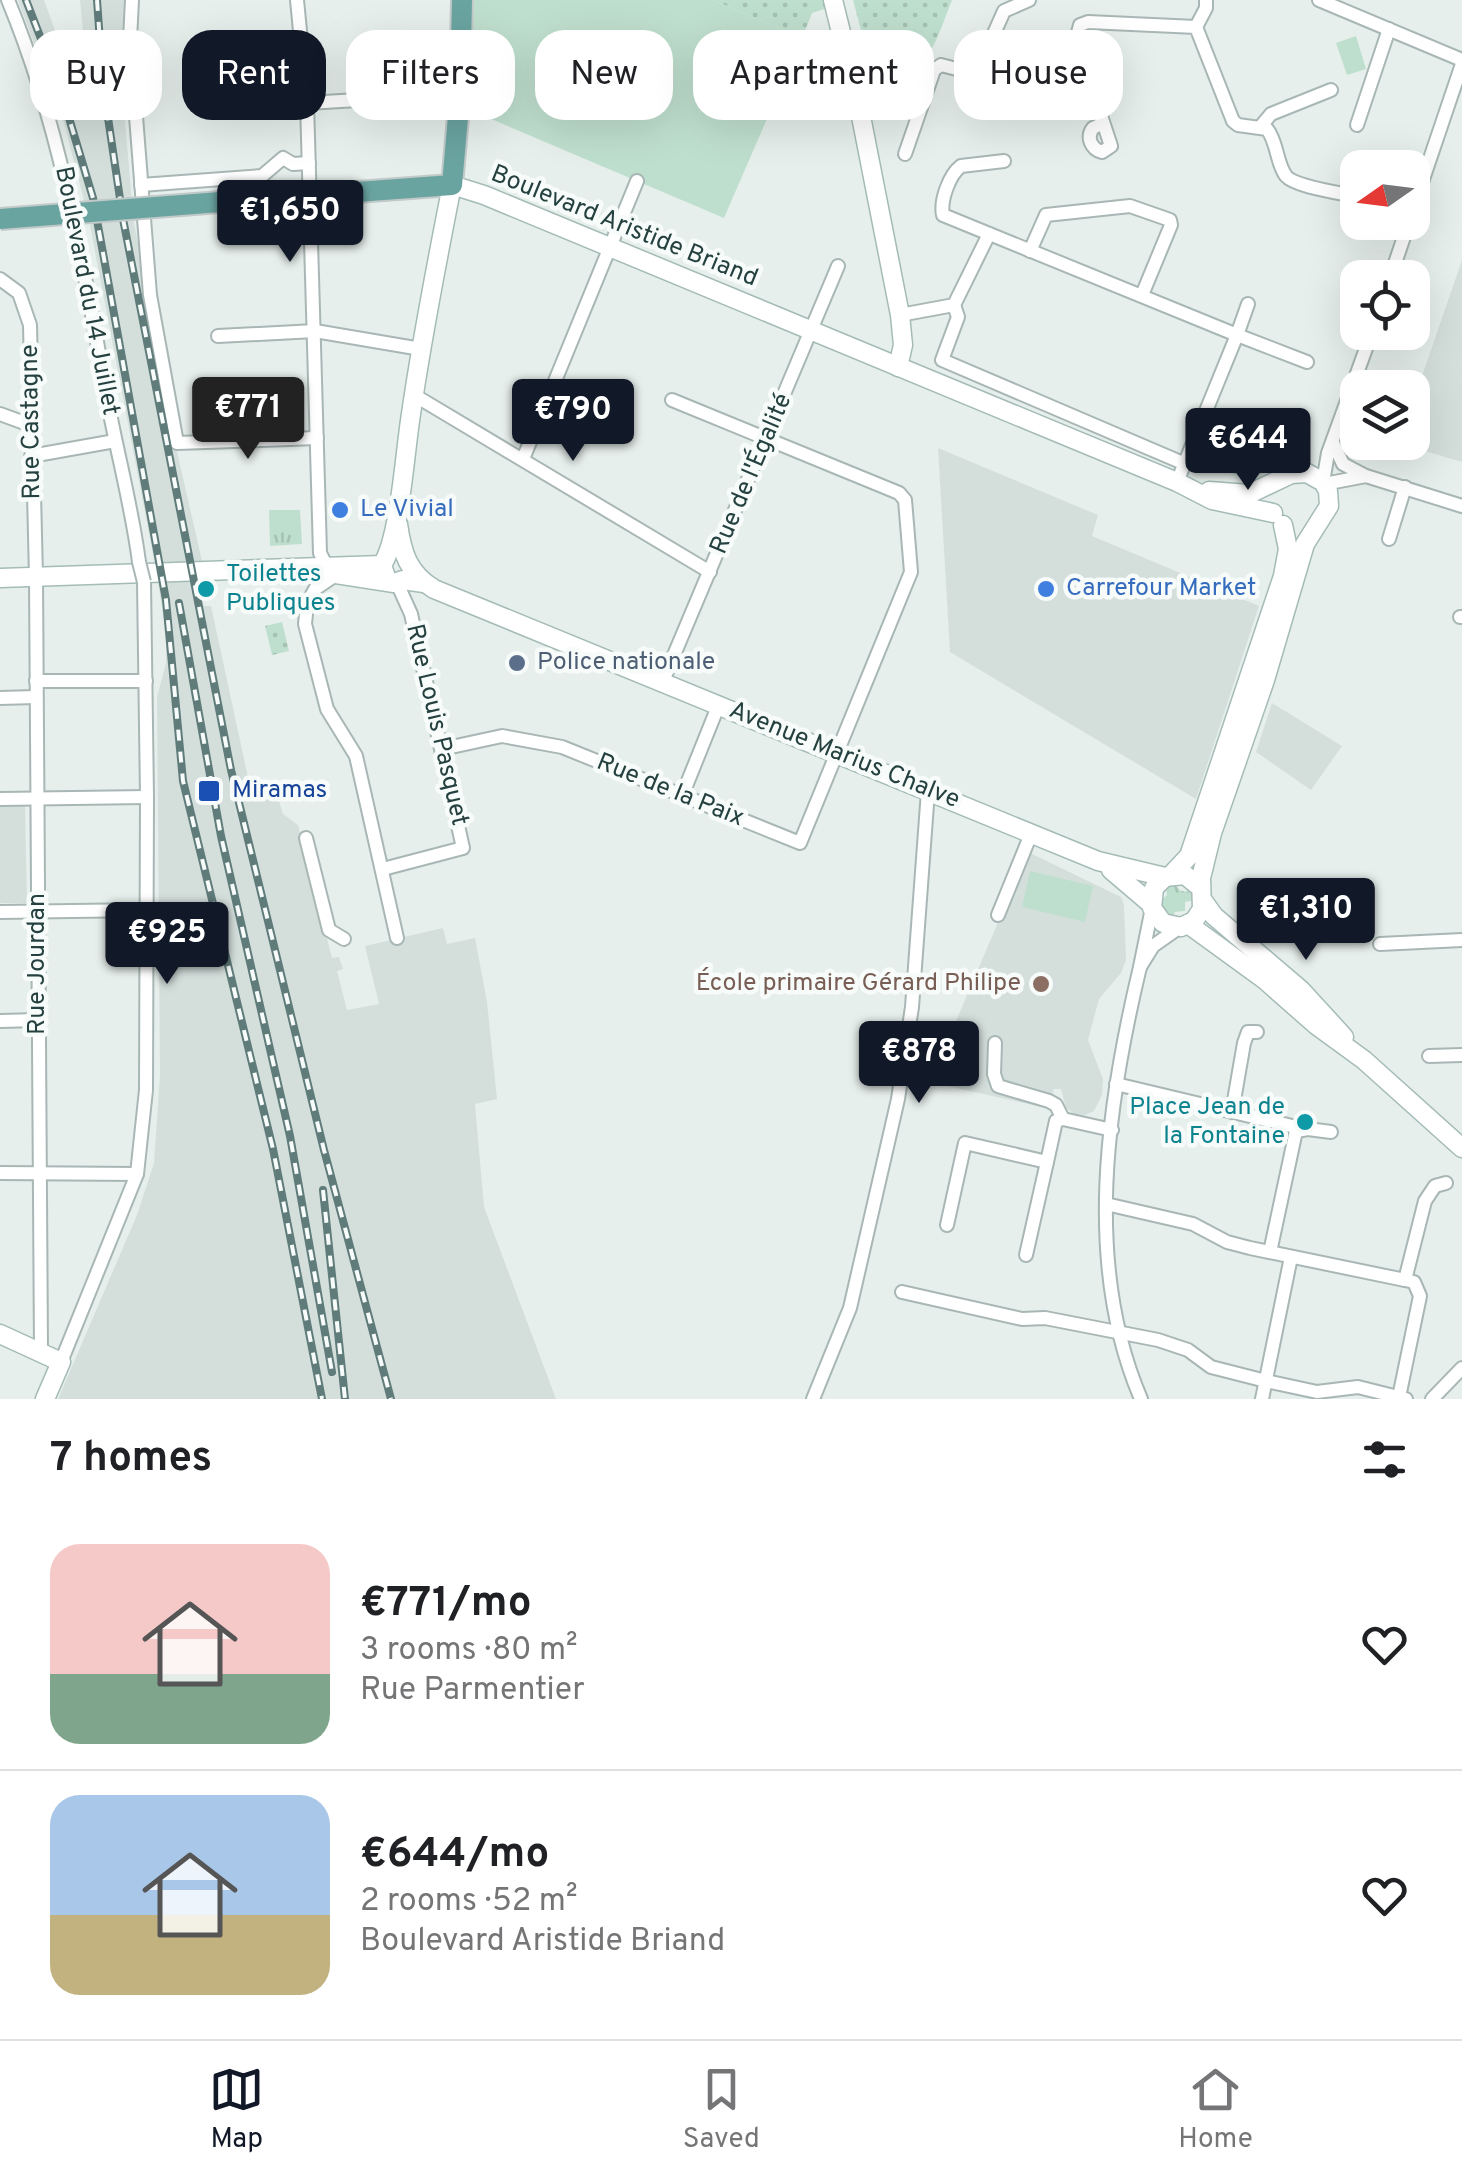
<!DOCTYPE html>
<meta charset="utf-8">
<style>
:root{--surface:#fff;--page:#f2f2f2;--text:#202124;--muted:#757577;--line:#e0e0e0;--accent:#111827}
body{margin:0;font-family:Overpass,sans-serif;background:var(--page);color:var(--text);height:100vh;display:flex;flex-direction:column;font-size:38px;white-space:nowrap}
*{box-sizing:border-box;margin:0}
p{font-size:32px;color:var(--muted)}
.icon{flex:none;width:55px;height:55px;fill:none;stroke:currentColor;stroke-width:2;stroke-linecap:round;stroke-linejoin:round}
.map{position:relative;height:1399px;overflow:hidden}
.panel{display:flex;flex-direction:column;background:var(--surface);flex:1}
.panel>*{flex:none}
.banner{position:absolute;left:30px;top:30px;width:1402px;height:90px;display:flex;gap:20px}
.needle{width:65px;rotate:256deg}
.controls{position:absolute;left:1340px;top:150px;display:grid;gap:20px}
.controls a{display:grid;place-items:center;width:90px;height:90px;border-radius:20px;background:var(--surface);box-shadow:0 10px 40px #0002;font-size:50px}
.price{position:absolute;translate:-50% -85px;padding:0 22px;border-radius:10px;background:var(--accent);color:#fff;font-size:32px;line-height:65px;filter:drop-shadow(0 2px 5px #0008)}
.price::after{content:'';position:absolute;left:50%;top:60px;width:30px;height:22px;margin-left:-15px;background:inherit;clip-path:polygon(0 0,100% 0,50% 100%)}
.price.active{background:#222;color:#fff}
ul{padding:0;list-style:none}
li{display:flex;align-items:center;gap:30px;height:250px;padding:0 50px}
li+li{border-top:2px solid var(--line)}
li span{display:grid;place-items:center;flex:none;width:280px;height:200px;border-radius:30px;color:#555}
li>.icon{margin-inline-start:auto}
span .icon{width:120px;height:120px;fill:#fffc;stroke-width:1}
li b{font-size:42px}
h2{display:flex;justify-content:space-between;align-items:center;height:120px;padding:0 50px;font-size:42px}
.tag{padding:0 35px;border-radius:30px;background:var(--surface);box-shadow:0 10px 40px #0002;font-size:35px;line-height:90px}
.tag.active{background:var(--accent);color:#fff}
.dock{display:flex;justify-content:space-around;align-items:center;height:140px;border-top:2px solid var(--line);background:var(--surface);font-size:28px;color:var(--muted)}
.dock a{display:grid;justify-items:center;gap:5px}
.dock .active{color:var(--accent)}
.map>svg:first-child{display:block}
</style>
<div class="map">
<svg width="1462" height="1399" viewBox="0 0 1462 1399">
<defs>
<pattern id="grass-tufts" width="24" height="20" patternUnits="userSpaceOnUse" patternTransform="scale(2.5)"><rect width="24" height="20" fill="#bfdfce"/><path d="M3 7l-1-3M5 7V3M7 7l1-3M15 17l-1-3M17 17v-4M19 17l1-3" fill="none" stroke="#a4c1b2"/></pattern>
<pattern id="park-dots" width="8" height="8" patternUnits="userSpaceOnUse" patternTransform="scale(2.5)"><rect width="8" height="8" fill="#bfdfce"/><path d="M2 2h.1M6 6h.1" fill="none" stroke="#a4c1b2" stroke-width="1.8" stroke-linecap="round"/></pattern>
</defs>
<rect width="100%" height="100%" fill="#e6efec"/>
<g fill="#d4dfdc">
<polygon points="18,0 44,0 83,108 90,106 80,0 124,0 124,110 132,201 85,204 64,123"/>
<polygon points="133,217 171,425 202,561 155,565 89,220"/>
<polygon points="1462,260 1462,462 1398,443 1412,442 1413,402"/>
<polygon points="938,448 1098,515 1092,536 1259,606 1196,799 950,652"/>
<polygon points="205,580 200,586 201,593 204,606 211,606 252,796 276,791 283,814 298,825 332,958 339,957 343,969 337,971 347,1010 379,1004 365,946 443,928 447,944 475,938 487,1002 497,1099 475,1104 484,1207 556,1399 58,1399 137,1215 154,1163 160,1075 157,697 166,663 166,632 158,583"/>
<polygon points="1272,703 1342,746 1311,790 1256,752"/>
<polygon points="0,806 25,806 27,903 0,903"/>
<polygon points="1028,852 1121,897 1124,905 1126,960 1121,973 1099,999 1088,1040 1103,1079 1102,1095 1094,1111 1085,1115 1075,1114 1066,1108 1061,1089 1054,1089 1046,1108 930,1082"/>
</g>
<g fill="url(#grass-tufts)">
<polygon points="269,510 300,510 302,544 270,546"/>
<polygon points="1173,883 1181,891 1193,892 1195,900 1185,902 1185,911 1175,912 1172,918 1166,915 1159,903 1167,895 1166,887"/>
</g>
<g fill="url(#park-dots)">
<polygon points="713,0 825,0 827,8 812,13 802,38"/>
<path d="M 853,0 L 952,0 C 930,56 934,62 875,83 Z"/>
<polygon points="282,622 289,651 272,655 265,626"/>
</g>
<g fill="#bfdfce">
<polygon points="474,0 713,0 802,38 724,218 470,110"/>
<polygon points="1356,36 1366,69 1347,75 1336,43"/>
<polygon points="1213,441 1248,454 1240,476 1205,463"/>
<polygon points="1030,871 1093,886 1085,922 1022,907"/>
</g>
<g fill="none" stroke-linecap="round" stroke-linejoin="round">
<defs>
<g id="street">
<path d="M 8,0 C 61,128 83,263 107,398 C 117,453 132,507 139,562"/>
<polyline points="132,0 130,40 150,295 177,443 317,438"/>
<polyline points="297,0 307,103 320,553 326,565"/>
<polyline points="1319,0 1462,60"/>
<polyline points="1196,27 1206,8 1206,0"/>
<polyline points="858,101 912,85 941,65 976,74 1004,11 1029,0"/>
<polyline points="307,103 460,94"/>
<path d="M 1103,123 L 1093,128 C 1086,137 1091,149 1102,152 L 1111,146 L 1076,40 L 1080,25 L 1088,22 L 1196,27 L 1233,121 L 1238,125 L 1267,129 C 1278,143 1276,163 1286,176 C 1295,187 1342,193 1358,197"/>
<polyline points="1357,125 1389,29"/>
<polyline points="1261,126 1271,114 1331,90"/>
<polyline points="905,154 933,73"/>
<path d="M 1004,161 L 961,166 C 949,175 940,201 943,215 L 1237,335 L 1177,482"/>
<polyline points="141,185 262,176 283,158 293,164 309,163"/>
<polyline points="1412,212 1462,64"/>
<polyline points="1030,251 1046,215 1130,206 1170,220 1171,225 1142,295"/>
<polyline points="1390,278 1409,222"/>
<polyline points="0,279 19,293 30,325 36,577 41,1351"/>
<polyline points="1248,304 1237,335 1307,362"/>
<polyline points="954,305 958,317 942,360 1183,463"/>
<polyline points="900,315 954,305 989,234"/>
<polyline points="218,336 315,331 421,349"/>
<polyline points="414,395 710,572"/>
<polyline points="0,414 30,425"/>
<polyline points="1333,443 1343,464 1364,475"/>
<polyline points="31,456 115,441"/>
<polyline points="523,459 637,181"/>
<polyline points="1323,482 1328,453 1372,332"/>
<polyline points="1324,484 1366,476 1462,506"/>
<polyline points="1389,539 1405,487"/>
<polyline points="340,572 315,589 307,604 305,624 327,709 356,756 397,938"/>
<polyline points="1460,617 1462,617"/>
<polyline points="36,681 146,681"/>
<polyline points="663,681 838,266"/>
<polyline points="0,698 36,697"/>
<polyline points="442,749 502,736 562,747 800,843 911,572 905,500 899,493 672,400"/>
<polyline points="682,796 719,704"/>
<polyline points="0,799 147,797"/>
<polyline points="306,838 329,930 344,939"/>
<polyline points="383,869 463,848 411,614 397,583"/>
<polyline points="1152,908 1140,967 1153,946 1180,927"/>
<polyline points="0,912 146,910"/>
<polyline points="998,915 1031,834"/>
<polyline points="1380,944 1462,940"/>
<path d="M 1140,967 C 1107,1105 1083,1264 1141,1399"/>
<polyline points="0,1021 39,1020"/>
<polyline points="995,1043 994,1074 998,1086 1049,1101 1056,1105 1063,1119"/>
<polyline points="1429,1056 1462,1055"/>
<polyline points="1116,1084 1292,1126 1296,1131 1270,1252"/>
<polyline points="1232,1112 1244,1043 1248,1032 1257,1032"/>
<polyline points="1296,1131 1308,1129 1331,1132"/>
<polyline points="0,1173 137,1174"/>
<polyline points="1106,1204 1193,1224 1227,1242 1250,1248 1405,1280"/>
<polyline points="947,1225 965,1143 1047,1162 1056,1121 1063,1119 1112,1130"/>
<polyline points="1026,1255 1047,1162"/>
<polyline points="902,1292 1022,1319 1045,1318 1158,1340 1188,1350 1211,1367 1266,1381 1317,1392 1358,1387 1406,1399"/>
<polyline points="61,1362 137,1174 146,1090 147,797 144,582"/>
<polyline points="1399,1397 1420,1296 1414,1282 1405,1280 1425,1201 1435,1186 1446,1183"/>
<polyline points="813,1399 850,1308 898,1099 912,1007 928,791"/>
<polyline points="1262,1399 1291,1257"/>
<polyline points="1432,1399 1462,1368"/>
</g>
<g id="secondary">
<polyline points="833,0 858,101 900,315 903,345 898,367"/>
<path d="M 398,524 C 402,553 408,573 434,589 L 1098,861 L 1165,877"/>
<polyline points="336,574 394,583 403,580 424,583"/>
<polyline points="0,578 382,565"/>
<path d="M 387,580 L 382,565 C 400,538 405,450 411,414 C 422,337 437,261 452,185 L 484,195 L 1177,482 L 1212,500 L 1273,513"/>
<polyline points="1111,870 1151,904"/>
<polyline points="1172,874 1189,856 1283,576 1288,549 1283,525"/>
<polyline points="1201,888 1185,875 1165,877 1154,888 1152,908 1163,923 1181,927 1194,921 1202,909 1201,878 1212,833 1265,680 1305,544 1329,506 1328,491 1323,482 1307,473 1291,474 1249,494 1209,491"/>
<polyline points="1204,902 1214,916 1301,990 1344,1037"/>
<polyline points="1188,924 1265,980 1316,1025 1364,1060 1462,1148"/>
<polyline points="0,1334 61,1362 45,1399"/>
</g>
<polyline id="primary" points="246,200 452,185 460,94 462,0"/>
</defs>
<use href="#street" stroke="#a8b7b5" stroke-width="16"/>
<use href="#secondary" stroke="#a4bbb7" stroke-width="21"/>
<use href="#primary" stroke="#c2cac9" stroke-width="24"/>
<use href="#street" stroke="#fff" stroke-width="12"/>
<use href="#secondary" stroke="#fff" stroke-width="18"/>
<use href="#primary" stroke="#6aa4a1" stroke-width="20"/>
<defs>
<g id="rail">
<polyline points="26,0 60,88 93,198 166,600 183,781 273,1149 322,1399"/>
<polyline points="97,0 103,84 123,219 231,770 324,1150 391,1399"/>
<polyline points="179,603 221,836 290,1136 332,1372"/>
<polyline points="323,1190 345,1399"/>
</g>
</defs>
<use href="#rail" stroke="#5f7c7a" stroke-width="8"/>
<use href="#rail" stroke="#f7fbfa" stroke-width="4" stroke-dasharray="11" stroke-linecap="butt"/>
<defs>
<polyline id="street-bridge" points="139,562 144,582"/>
<polyline id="primary-bridge" points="0,219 246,200"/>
</defs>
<use href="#street-bridge" stroke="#a8b7b5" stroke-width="16" stroke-linecap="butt"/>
<use href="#primary-bridge" stroke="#c2cac9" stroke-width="24" stroke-linecap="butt"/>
<use href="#street-bridge" stroke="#fff" stroke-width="12"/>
<use href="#primary-bridge" stroke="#6aa4a1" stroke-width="20"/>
</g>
<g fill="#3f7fe0" stroke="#f7fbfa" stroke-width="4">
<circle cx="340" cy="510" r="10"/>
<circle cx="1046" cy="589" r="10"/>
</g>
<g fill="#0f9aa8" stroke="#f7fbfa" stroke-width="4">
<circle cx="206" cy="589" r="10"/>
<circle cx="1305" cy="1122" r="10"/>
</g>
<circle fill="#5c6f8a" stroke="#f7fbfa" stroke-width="4" cx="517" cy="663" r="10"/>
<rect fill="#1a4fb4" stroke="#f7fbfa" stroke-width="4" x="197" y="779" width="24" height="24" rx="5"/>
<circle fill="#8d6e63" stroke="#f7fbfa" stroke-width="4" cx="1041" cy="984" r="10"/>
<g text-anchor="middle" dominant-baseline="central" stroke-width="9" stroke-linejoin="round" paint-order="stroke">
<g font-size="25" fill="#24413f" stroke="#f7fbfa">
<text transform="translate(624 227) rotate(22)">Boulevard Aristide Briand</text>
<text transform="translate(86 291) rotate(79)">Boulevard du 14 Juillet</text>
<text transform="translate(32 422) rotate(-91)">Rue Castagne</text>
<text transform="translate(752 474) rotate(-67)">Rue de l'Égalité</text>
<text transform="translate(436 725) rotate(77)">Rue Louis Pasquet</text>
<text transform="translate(844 756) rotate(22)">Avenue Marius Chalve</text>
<text transform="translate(670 791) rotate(22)">Rue de la Paix</text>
<text transform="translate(38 964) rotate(-90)">Rue Jourdan</text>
</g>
<g font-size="25" fill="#366cbe" stroke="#f7fbfa" text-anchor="start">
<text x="360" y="510">Le Vivial</text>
<text x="1066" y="589">Carrefour Market</text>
</g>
<g font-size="25" fill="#0d838f" stroke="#f7fbfa" text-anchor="start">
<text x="226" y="575">Toilettes<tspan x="226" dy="29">Publiques</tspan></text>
<text x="1285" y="1108" text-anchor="end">Place Jean de<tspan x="1285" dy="29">la Fontaine</tspan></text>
</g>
<g font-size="25" fill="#4e5e75" stroke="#f7fbfa" text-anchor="start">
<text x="537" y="663">Police nationale</text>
</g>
<g font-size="25" fill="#164399" stroke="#f7fbfa" text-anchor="start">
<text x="232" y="791">Miramas</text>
</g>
<g font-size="25" fill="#785e54" stroke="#f7fbfa" text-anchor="end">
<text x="1021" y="984">École primaire Gérard Philipe</text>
</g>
</g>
</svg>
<div class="controls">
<a><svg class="needle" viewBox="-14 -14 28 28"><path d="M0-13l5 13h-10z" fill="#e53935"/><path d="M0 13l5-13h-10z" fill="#757577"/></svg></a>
<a><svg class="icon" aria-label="locate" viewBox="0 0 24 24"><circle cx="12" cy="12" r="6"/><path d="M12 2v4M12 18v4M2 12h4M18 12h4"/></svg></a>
<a><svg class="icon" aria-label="layers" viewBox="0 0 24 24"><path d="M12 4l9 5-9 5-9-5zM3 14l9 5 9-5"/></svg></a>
</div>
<b class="price" style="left:290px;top:265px">€1,650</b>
<b class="price active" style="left:248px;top:462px">€771</b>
<b class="price" style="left:573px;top:464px">€790</b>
<b class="price" style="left:1248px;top:493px">€644</b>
<b class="price" style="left:1306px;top:963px">€1,310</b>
<b class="price" style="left:167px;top:987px">€925</b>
<b class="price" style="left:919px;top:1106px">€878</b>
<div class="banner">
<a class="tag">Buy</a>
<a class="tag active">Rent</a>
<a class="tag">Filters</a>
<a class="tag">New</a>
<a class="tag">Apartment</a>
<a class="tag">House</a>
</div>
</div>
<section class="panel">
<h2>7 homes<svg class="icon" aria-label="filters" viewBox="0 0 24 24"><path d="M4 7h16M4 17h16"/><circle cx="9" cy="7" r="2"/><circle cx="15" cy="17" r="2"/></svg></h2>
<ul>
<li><span style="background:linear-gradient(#f6c9c9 65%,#7fa58c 0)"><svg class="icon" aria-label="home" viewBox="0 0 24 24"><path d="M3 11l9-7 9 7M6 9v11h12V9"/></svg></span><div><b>€771/mo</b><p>3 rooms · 80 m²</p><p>Rue Parmentier</p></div><svg class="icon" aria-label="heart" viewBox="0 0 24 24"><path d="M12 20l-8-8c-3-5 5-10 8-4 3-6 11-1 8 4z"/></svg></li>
<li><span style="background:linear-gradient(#a9c7e8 60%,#c2b280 0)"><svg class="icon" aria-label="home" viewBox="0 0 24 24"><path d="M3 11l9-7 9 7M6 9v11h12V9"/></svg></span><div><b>€644/mo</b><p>2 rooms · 52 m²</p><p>Boulevard Aristide Briand</p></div><svg class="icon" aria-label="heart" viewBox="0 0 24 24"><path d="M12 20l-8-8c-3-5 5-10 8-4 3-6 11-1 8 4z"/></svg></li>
</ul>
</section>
<nav class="dock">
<a class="active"><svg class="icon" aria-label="map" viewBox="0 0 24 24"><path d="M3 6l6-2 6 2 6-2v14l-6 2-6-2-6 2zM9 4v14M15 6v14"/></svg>Map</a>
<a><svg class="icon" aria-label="saved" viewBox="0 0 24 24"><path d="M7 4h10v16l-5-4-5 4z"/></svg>Saved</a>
<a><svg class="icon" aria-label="home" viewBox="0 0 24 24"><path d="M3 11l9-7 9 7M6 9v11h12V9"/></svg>Home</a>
</nav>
